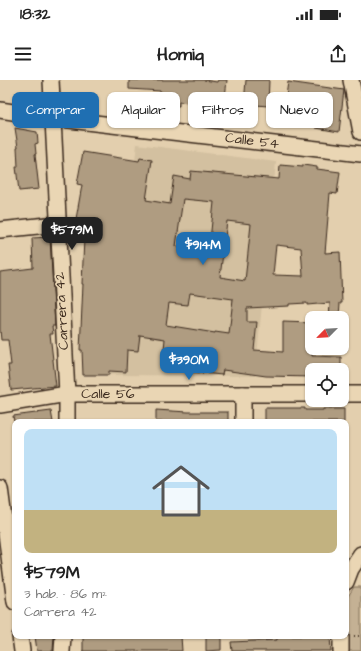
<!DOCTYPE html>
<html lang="es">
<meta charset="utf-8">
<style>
:root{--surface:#fff;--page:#f2f2f2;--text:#222;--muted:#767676;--accent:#1f6fb2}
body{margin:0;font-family:"Architects Daughter",sans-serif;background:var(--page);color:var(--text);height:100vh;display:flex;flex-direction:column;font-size:15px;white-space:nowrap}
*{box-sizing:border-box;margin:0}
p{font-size:13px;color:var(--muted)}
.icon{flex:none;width:22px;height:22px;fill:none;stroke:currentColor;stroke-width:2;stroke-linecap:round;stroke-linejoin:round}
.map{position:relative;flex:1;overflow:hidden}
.drawer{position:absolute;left:12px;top:339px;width:337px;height:220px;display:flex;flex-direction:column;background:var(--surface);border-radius:8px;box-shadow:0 1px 3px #0004}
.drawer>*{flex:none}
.hud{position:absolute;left:12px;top:12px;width:337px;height:36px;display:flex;gap:8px}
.needle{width:26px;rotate:246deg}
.tools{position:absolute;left:305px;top:231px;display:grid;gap:8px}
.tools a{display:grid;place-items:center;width:44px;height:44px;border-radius:8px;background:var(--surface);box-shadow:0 1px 3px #0004;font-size:20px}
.price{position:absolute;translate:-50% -34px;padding:0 9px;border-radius:8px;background:var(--accent);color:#fff;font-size:13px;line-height:26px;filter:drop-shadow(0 1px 2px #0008)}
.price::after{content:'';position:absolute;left:50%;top:24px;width:12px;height:9px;margin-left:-6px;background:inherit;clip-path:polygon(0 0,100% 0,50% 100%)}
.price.current{background:#222;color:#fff}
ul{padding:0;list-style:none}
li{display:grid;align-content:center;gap:8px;height:212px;padding:0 12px}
li span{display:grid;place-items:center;height:124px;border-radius:8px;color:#555}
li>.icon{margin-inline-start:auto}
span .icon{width:72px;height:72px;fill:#fffc;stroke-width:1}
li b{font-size:17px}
.pill{padding:0 14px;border-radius:8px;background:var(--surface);box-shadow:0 1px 3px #0004;font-size:14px;line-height:36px}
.pill.current{background:var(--accent);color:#fff}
.status{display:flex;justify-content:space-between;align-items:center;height:28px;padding:0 20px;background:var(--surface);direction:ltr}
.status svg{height:11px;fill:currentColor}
header{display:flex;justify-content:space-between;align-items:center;height:52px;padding:0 12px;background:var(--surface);font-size:18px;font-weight:700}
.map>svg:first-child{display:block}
</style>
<div class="status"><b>18:32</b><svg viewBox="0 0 49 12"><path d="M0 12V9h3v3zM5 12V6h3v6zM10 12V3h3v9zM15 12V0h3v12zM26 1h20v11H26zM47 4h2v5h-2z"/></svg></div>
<header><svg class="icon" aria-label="menu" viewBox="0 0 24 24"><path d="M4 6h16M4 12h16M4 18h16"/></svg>Homiq<svg class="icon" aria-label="share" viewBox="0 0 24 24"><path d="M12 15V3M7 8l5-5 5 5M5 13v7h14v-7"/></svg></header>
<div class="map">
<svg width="361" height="571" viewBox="0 0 361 571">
<rect width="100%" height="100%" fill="#e3cfae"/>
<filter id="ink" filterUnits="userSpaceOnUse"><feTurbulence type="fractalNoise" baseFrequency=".025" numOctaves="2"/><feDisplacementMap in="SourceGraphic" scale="8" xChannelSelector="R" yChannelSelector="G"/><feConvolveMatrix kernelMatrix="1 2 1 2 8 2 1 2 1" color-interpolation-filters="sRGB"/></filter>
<g filter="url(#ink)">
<polygon fill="#d3c0a0" points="137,64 276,82 255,296 110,295"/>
<polygon fill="#c4b194" stroke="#806e59" points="354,507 361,507 361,571 347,571 347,518"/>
<g fill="#af9c81" stroke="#3b2a1e" fill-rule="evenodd">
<polygon points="129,0 204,0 217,2 218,0 227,0 223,35 214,34 214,29 207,28 207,25 179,22 179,26 160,25 161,11 129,9"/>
<polygon points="246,0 269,0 268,26 244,24"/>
<polygon points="288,2 344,10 339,52 316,48 317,41 283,37"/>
<polygon points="15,48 37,52 38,63 35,64 36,74 35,74 39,109 19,111 16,87 18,87 17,67 18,67"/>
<path d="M 83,72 L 139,81 L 140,78 L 152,80 L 146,120 L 170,124 L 174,96 L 190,99 L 191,91 L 279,99 L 280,85 L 303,87 L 303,85 L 317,87 L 317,89 L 340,92 L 337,114 L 330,113 L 325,173 L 340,172 L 342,223 L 340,223 L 339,238 L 329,238 L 330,223 L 307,225 L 307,223 L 289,224 L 289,226 L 247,228 L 247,242 L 257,242 L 254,270 L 283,272 L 283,242 L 312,243 L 312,276 L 341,277 L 341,290 L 312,290 L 312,297 L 266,296 L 223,290 L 222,295 L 162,289 L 165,259 L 140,255 L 138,271 L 127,270 L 126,292 L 109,291 L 109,295 L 83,295 L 82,270 L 80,270 L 83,204 L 82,204 L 84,158 L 73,156 L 82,105 L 77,104 ZM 183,119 L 214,122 L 209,170 L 176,166 ZM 227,141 L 251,144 L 245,201 L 220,197 ZM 276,165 L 301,168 L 303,196 L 273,195 ZM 190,213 L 233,219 L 229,254 L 215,252 L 215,253 L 166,245 L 169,223 L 188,225 Z"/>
<polygon points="50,157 55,246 52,246 53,254 50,254 56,306 11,310 8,285 11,285 8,260 1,260 0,250 0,192 33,188 32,158"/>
<polygon points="265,328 305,328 305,330 323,330 323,329 344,329 344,342 265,342"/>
<polygon points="156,330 188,332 228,332 228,342 156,342"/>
<polygon points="51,331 53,342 14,342 13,336"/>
<polygon points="35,556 54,556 53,571 37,571"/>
<polygon points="83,556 181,556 182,571 83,571"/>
<polygon points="206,556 221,556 221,570 206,571"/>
<polygon points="277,556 330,556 331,571 232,571 231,562 277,560"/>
</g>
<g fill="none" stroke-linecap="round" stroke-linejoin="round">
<defs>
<g id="minor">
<polyline points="51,0 67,314 67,342"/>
<polyline points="351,0 361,52"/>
<polyline points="0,30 52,38 361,74"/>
<polyline points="0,150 57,144"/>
<polyline points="342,314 361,314"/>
<polyline points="0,325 67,314 312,314"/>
<polyline points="243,342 243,314"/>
<polyline points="0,408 15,522"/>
<polyline points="346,502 351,489 361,474"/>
<polyline points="20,556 22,571"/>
<polyline points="62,571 63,556"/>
<polyline points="341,571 341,556"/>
</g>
</defs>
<use href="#minor" stroke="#3b2a1e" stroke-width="18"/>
<polyline stroke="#3b2a1e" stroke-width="2" stroke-dasharray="1 3" stroke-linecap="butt" points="354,556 361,556"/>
<use href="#minor" stroke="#ead6b4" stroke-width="15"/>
</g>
</g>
<g text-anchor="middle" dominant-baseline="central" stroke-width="3" stroke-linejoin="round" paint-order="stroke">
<g font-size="14" fill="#3b2a1e" stroke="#ead6b4">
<text transform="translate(252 61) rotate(7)">Calle 54</text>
<text transform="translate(62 231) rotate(-93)">Carrera 42</text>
<text x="108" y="314">Calle 56</text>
</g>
</g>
</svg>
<div class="tools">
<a><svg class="needle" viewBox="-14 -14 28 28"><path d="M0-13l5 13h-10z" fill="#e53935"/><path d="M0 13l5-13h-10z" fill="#767676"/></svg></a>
<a><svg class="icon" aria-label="locate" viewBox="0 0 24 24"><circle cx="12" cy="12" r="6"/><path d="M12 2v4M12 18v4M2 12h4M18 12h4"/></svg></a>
</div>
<b class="price current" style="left:72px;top:171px">$579M</b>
<b class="price" style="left:203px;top:186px">$914M</b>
<b class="price" style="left:189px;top:301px">$390M</b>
<div class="hud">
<a class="pill current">Comprar</a>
<a class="pill">Alquilar</a>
<a class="pill">Filtros</a>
<a class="pill">Nuevo</a>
</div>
<section class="drawer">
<ul>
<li><span style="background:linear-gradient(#bfe0f5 65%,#c2b280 0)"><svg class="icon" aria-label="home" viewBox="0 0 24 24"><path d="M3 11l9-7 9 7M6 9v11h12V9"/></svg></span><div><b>$579M</b><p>3 hab. · 86 m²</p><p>Carrera 42</p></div></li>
</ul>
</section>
</div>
